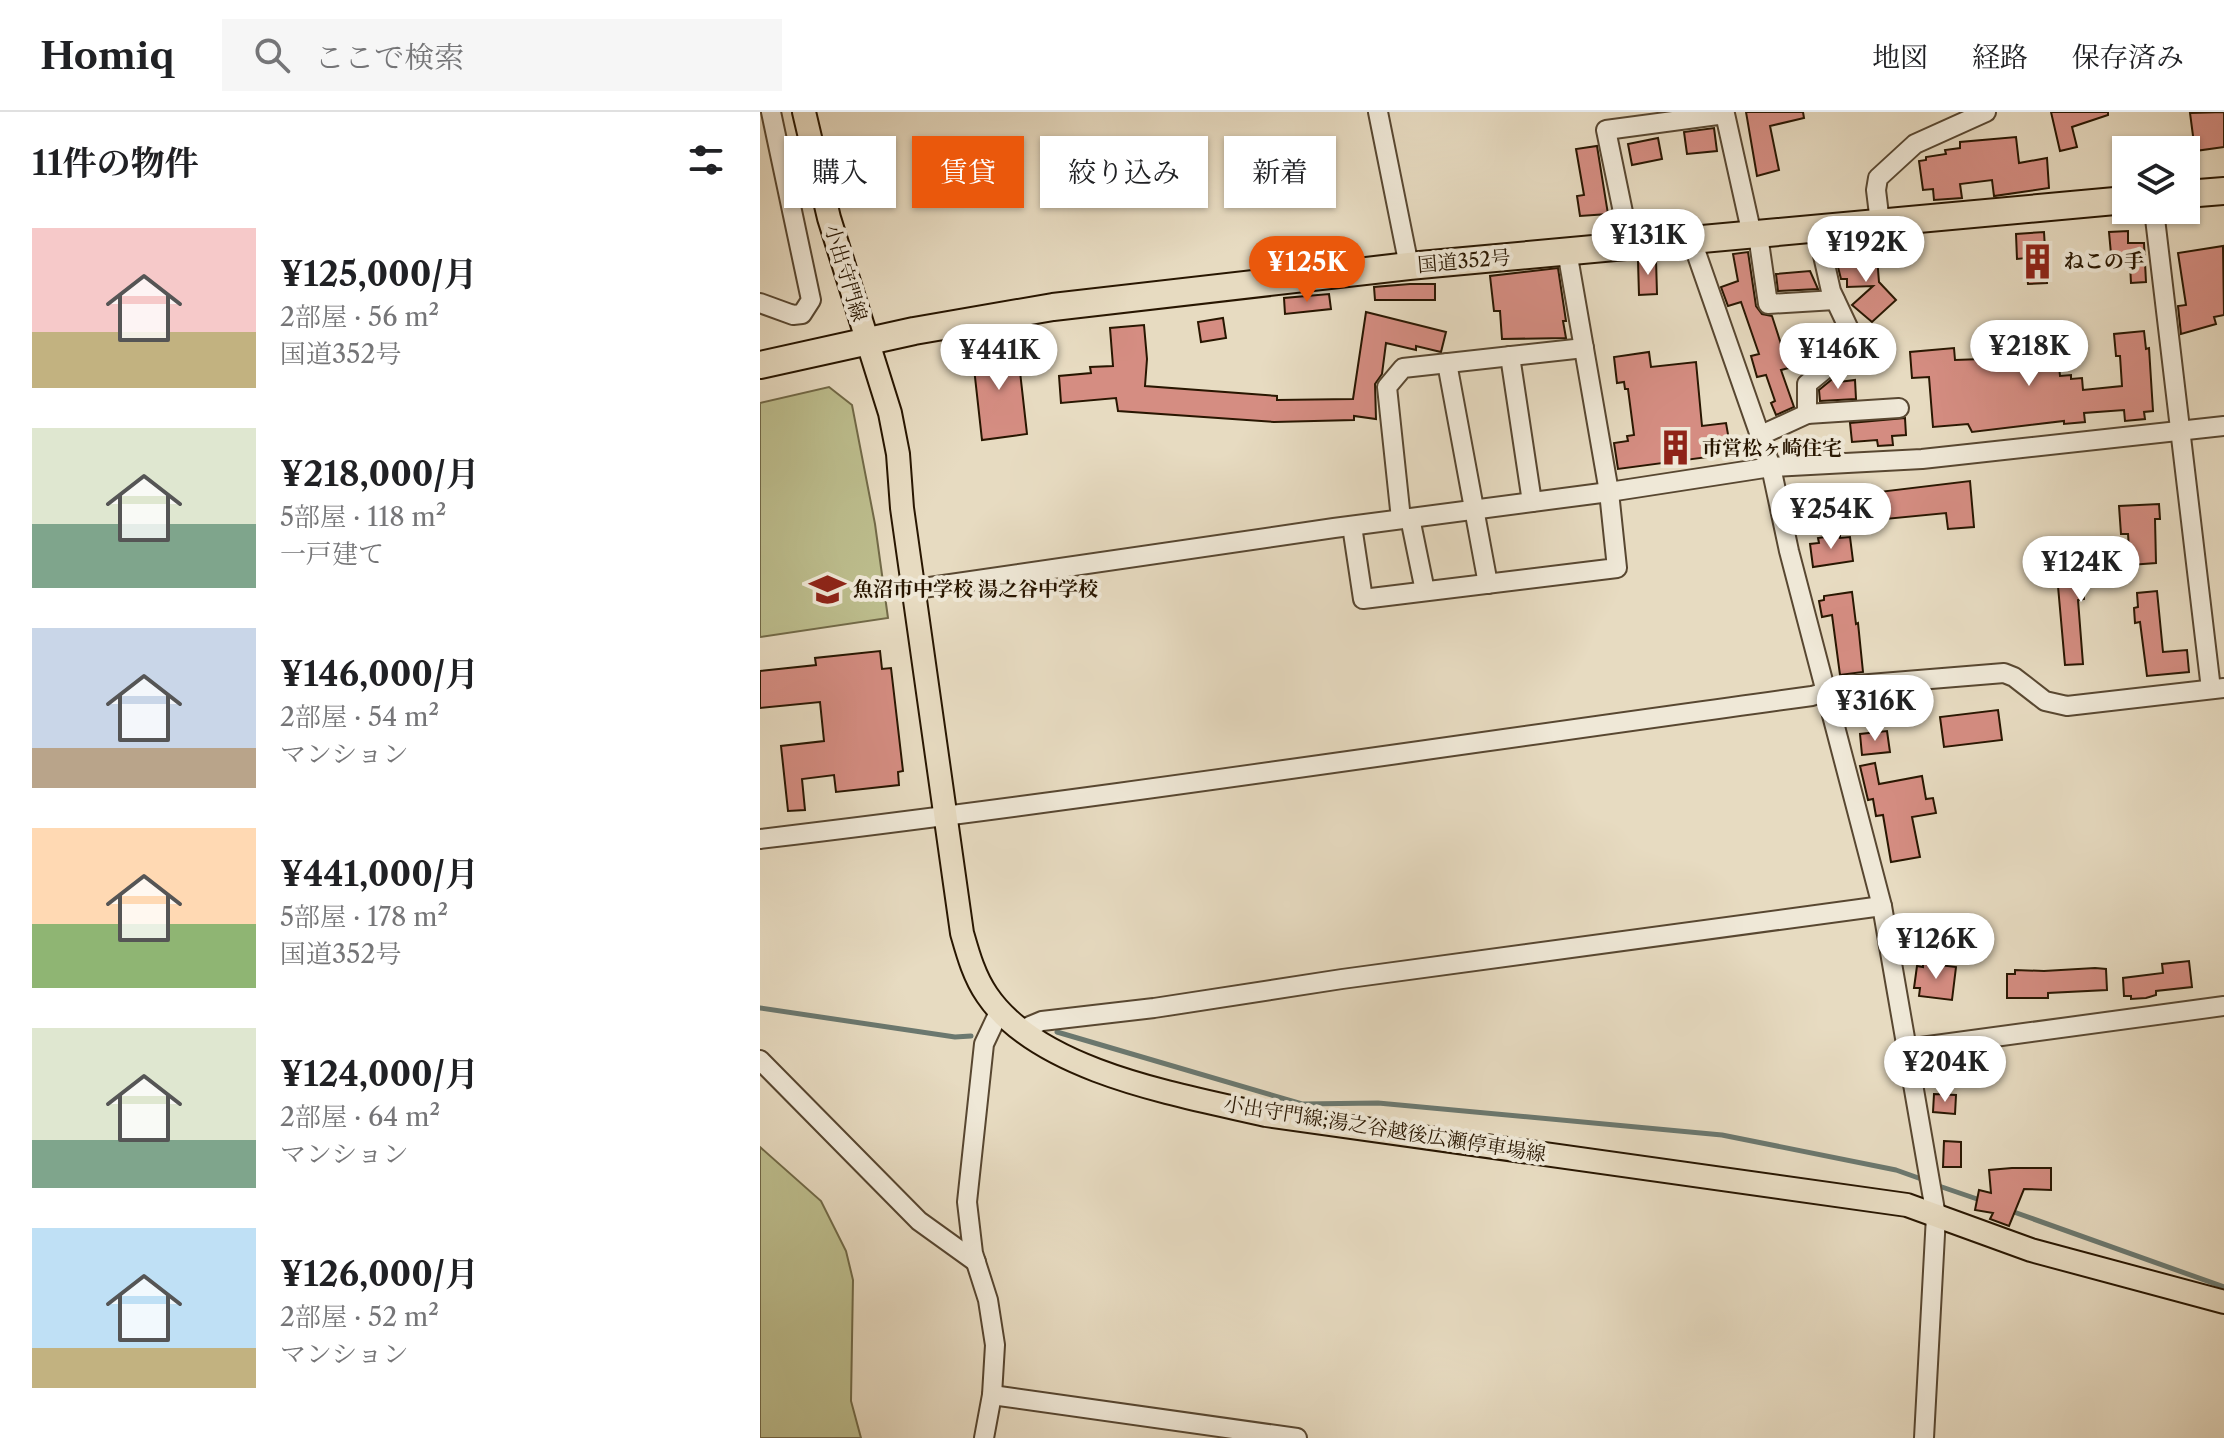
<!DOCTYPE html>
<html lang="ja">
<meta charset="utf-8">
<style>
:root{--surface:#fff;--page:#f6f6f6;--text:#202124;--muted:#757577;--line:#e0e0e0;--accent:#ea580c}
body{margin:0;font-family:"Libre Caslon Text","Noto Serif JP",serif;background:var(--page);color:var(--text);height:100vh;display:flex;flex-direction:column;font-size:30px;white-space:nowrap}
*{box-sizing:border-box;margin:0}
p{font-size:26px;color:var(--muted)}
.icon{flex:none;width:44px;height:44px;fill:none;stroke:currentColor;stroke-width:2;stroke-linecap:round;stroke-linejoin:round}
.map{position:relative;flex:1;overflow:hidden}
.sheet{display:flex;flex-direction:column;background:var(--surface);width:760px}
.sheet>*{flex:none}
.top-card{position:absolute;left:24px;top:24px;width:760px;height:72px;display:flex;gap:16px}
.tools{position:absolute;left:1352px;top:24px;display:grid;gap:16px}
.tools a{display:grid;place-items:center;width:88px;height:88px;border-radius:0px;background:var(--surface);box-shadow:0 2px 6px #0004;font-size:40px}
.price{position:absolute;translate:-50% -68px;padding:0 18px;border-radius:28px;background:#fff;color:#222;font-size:26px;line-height:52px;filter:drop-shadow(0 2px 4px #0008)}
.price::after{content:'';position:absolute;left:50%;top:48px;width:24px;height:18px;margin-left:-12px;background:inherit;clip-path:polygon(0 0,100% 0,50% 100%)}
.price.active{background:var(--accent);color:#fff}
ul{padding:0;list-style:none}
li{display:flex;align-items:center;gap:24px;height:200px;padding:0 32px}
li span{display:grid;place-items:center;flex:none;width:224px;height:160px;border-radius:0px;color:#555}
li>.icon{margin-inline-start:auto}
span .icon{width:96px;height:96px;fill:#fffc;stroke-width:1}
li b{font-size:34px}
h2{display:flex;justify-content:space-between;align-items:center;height:96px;padding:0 32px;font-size:34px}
.tag{padding:0 28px;border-radius:0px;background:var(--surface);box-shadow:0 2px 6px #0004;font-size:28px;line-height:72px}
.tag.active{background:var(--accent);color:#fff}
header{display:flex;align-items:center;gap:48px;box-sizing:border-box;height:112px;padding:0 40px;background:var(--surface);border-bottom:2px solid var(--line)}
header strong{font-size:38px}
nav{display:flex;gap:44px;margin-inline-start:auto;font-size:28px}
.search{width:560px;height:72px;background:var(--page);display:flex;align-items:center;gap:20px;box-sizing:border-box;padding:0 28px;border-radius:0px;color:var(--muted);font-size:30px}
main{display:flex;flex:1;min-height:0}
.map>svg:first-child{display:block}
</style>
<header>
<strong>Homiq</strong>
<div class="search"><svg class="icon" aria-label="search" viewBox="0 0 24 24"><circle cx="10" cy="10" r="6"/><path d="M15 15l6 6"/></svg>ここで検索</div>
<nav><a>地図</a><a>経路</a><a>保存済み</a></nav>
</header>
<main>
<section class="sheet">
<h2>11件の物件<svg class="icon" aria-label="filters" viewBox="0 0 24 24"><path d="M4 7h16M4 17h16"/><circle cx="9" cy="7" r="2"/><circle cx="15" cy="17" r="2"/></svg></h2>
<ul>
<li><span style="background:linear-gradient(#f6c9c9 65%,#c2b280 0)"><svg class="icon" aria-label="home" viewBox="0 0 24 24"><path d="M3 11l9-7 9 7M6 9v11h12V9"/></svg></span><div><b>¥125,000/月</b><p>2部屋 · 56 m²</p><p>国道352号</p></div></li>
<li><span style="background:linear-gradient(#dfe7d0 60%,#7fa58c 0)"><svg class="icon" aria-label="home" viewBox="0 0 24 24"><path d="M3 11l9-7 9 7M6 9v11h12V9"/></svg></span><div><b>¥218,000/月</b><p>5部屋 · 118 m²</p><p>一戸建て</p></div></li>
<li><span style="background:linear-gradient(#c9d6e8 75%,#b9a48a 0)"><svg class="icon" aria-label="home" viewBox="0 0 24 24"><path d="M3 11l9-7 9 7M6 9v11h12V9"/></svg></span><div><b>¥146,000/月</b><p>2部屋 · 54 m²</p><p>マンション</p></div></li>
<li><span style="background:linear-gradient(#ffd9b3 60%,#8fb573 0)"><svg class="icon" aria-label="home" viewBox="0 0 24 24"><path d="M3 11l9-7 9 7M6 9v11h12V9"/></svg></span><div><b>¥441,000/月</b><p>5部屋 · 178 m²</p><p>国道352号</p></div></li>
<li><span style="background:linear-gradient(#dfe7d0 70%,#7fa58c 0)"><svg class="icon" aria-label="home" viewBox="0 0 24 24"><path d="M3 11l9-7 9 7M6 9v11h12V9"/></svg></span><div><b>¥124,000/月</b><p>2部屋 · 64 m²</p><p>マンション</p></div></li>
<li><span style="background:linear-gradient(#bfe0f5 75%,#c2b280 0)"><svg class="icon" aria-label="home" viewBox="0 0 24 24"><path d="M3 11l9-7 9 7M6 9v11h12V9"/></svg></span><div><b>¥126,000/月</b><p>2部屋 · 52 m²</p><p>マンション</p></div></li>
</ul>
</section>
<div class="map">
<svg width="1464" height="1326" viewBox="0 0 1464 1326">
<rect width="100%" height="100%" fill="#e7dbc1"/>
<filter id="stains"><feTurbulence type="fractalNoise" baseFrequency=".0025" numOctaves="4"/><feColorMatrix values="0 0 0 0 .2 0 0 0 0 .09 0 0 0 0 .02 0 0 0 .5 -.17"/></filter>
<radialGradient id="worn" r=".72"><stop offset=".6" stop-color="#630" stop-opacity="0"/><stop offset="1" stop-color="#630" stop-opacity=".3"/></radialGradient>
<g fill="#bdbe8e" stroke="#726a48" stroke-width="2">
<polygon points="69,275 92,293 115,412 128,506 0,525 0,291"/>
<polygon points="0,1035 61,1089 86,1139 93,1168 91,1289 101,1326 0,1326"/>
</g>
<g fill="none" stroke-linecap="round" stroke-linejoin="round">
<g stroke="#6b786f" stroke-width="5">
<polyline points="0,896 195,925 211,924"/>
<polyline points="297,920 542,992 618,991 962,1023 1136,1058 1167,1069"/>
<polyline points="1176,1073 1223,1089"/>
<polyline points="1251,1099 1464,1175"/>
</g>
</g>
<g fill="#d58d82" stroke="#281601" stroke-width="2">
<polygon points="986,0 1043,0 1044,6 1010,14 1019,58 997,64"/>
<polygon points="1291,0 1348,0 1348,3 1312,15 1317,35 1300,39"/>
<polygon points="1464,0 1464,35 1435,39 1430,1"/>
<polygon points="954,16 957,39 927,42 924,20"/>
<polygon points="1256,25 1259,51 1287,46 1289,76 1234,84 1232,68 1200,72 1202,86 1174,88 1173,77 1163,78 1159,49 1166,48 1166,45 1186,42 1185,38 1200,36 1200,30"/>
<polygon points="898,26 902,47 872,53 868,32"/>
<polygon points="837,34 848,102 820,104 817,84 824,83 816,37"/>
<polygon points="1368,119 1368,131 1384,131 1386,170 1371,171 1370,152 1352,153 1349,120"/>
<polygon points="1284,120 1287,171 1268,172 1266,146 1257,147 1256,122"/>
<polygon points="1463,134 1464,203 1454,205 1456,212 1421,222 1418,194 1426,193 1418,141"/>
<polygon points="1114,138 1114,145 1117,145 1119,170 1136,188 1112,210 1092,193 1113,174 1087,175 1087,167 1081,167 1076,147 1100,145 1100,139"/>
<polygon points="988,140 996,194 1002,202 1012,204 1021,232 1026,233 1053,221 1052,215 1056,214 1062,229 1077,223 1080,230 1049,255 1048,251 1021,258 1034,295 1016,303 1011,291 1015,289 1006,263 997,265 991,244 999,242 981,190 968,194 961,175 978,169 973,142"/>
<polygon points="896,147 897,182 879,183 878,149"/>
<polygon points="798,156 806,209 803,209 806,226 742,227 740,199 734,199 730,164"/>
<polygon points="1050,159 1058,177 1018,179 1016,162"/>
<polygon points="650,172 675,172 675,188 615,188 614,175"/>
<polygon points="569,182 571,197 525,202 524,186"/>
<polygon points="606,200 686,220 681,240 656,234 656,238 626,231 622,262 615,272 616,307 594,304 594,308 514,310 358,299 356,286 301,291 299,264 331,261 330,255 353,254 350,216 384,213 387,247 385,274 517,284 517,288 593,287"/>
<polygon points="463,206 466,226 441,230 438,210"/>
<polygon points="1384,219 1386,237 1389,236 1393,299 1384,300 1385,307 1365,309 1364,298 1324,301 1325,310 1304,312 1304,309 1212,320 1208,312 1173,315 1169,265 1152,266 1150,240 1194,236 1195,248 1222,247 1222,243 1279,240 1280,256 1299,254 1300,264 1311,263 1311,267 1322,266 1323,278 1362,274 1360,244 1356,244 1354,222"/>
<polygon points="257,233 267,322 222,328 212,238"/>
<polygon points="889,240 891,255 936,250 942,314 966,311 969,328 977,327 978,341 858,357 854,331 868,329 867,324 874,323 868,277 865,277 864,270 857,271 854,245"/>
<polygon points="1076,264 1079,270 1095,268 1096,287 1060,289 1059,278"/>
<polygon points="1145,306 1146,323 1132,324 1133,333 1118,334 1117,328 1092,330 1090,311"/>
<polygon points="1210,369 1214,415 1188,417 1186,401 1105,409 1102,382"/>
<polygon points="1062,372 1068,387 1045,389 1043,374"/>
<polygon points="1399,392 1400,407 1395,407 1396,451 1370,453 1368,422 1361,422 1359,394"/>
<polygon points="1080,423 1080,426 1090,425 1093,449 1053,455 1050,432 1059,431 1058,426"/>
<polygon points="1366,449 1366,469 1323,475 1324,487 1318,488 1323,552 1305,553 1297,463 1339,458 1339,453"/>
<polygon points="1397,479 1403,540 1427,538 1429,560 1387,564 1380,510 1375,511 1374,496 1378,495 1377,481"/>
<polygon points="1092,480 1096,512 1098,511 1103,560 1080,563 1072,503 1062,505 1059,489 1064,488 1064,484"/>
<polygon points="120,539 122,557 131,556 143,659 138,660 139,673 76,680 74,663 42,667 45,698 28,699 21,634 64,629 60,590 0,596 0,559 56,553 55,546"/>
<polygon points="1238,598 1242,628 1184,635 1180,605"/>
<polygon points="1127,619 1130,640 1102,643 1100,622"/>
<polygon points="1115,651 1119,672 1162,664 1166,687 1173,686 1176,701 1152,705 1160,745 1131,750 1123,703 1116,704 1113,687 1108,688 1100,654"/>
<polygon points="1429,849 1432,875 1396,879 1396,883 1386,886 1371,887 1371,884 1364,884 1363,866 1403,861 1402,852"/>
<polygon points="1163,851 1196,855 1192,888 1159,884 1160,876 1154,876 1157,854 1163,855"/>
<polygon points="1335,856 1346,857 1347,878 1288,881 1288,886 1247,886 1247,862 1255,862 1255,858 1284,859"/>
<polygon points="1174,982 1196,983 1195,1002 1173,1000"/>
<polygon points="1184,1029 1201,1030 1201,1055 1183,1055"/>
<polygon points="1252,1056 1291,1056 1291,1078 1264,1077 1249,1114 1230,1107 1233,1101 1215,1098 1219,1078 1231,1081 1229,1058"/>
</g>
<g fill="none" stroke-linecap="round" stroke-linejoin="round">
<defs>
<g id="minor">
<polyline points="618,0 649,154"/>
<polyline points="1394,98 1451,577"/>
<polyline points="1120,111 1116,78 1118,66 1155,32 1226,0"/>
<polyline points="998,123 1008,192 1075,188"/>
<polyline points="932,129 1011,355 1029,439 1122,794 1176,1104 1164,1326"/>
<polyline points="870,134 846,18 965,2 992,123"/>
<polyline points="0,191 33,203 42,202 51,188 11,0"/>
<polyline points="750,244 772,390"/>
<polyline points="687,251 728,472"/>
<polyline points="1047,302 1139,296"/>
<polyline points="999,324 1047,302 1047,272 1096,232 1071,179 1057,117"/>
<polyline points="650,406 665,479"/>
<polyline points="641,407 627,275 643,256 824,236"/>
<polyline points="592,414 603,487 857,456 849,380 807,139"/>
<polyline points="156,477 574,416 849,380 1011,355 1162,347 1464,314"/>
<path d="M 0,727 C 351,685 701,632 1052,584 L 1085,574 L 1244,561 L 1254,565 L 1285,589 L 1307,594 L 1464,576"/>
<polyline points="264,921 270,914 282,909 394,896 582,867 1122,794"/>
<polyline points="1146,937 1464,894"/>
<polyline points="0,948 159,1109 216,1150"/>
<polyline points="232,1283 537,1326"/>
<polyline points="224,1326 232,1283 235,1233 228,1188 213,1141 207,1090 224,932 240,898"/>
</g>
<path id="major" d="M 44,0 L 69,106 L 130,301 L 138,342 L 142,396 L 202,821 C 208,842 214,864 227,883 C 279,960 420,983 506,1003 L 1147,1093 L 1271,1138 L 1464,1190"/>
<g id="highway">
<polyline points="1426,82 1464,79"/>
<polyline points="0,253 154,219 293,195 649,154 1366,88"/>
</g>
</defs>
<use href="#minor" stroke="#584731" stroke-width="22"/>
<use href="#major" stroke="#281601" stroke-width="26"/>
<use href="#highway" stroke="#281601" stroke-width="30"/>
<use href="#minor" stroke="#efe8d7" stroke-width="18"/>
<use href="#major" stroke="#e7dbc1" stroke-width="22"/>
<use href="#highway" stroke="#e7dbc1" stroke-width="26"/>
</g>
<defs>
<symbol id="building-bare" viewBox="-9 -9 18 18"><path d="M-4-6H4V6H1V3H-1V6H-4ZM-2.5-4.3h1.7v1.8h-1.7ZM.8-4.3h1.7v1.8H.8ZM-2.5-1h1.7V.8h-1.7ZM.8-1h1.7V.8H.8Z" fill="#8f2418" stroke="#efe8d7" stroke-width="2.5" paint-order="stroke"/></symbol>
<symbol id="school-bare" viewBox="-9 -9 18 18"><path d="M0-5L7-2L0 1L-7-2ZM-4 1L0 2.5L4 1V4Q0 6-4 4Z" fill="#8f2418" stroke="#efe8d7" stroke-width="2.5" paint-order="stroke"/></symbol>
</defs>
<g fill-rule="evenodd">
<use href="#building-bare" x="1252" y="124" width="51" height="51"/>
<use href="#building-bare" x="890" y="310" width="51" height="51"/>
<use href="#school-bare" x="42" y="452" width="51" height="51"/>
</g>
<g text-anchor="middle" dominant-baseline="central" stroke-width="8" stroke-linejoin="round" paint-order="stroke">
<g font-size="20" fill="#281601" stroke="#efe8d7">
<text transform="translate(704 149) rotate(-5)">国道352号</text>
<text transform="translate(86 161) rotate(73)">小出守門線</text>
<text transform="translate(625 1017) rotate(9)">小出守門線;湯之谷越後広瀬停車場線</text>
</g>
<g font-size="20" font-weight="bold" fill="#281601" stroke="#efe8d7" text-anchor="start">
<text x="1304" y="149">ねこの手</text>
<text x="942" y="336">市営松ヶ崎住宅</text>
<text x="93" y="477">魚沼市中学校 湯之谷中学校</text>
</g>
</g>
<rect width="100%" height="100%" filter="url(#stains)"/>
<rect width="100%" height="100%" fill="url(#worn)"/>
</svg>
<div class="tools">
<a><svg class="icon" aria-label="layers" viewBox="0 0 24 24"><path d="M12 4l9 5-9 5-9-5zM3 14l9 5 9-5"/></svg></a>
</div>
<b class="price" style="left:888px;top:165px">¥131K</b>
<b class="price" style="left:1106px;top:172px">¥192K</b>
<b class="price active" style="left:547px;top:192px">¥125K</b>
<b class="price" style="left:1269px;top:276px">¥218K</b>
<b class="price" style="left:1078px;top:279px">¥146K</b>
<b class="price" style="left:239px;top:280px">¥441K</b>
<b class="price" style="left:1071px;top:439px">¥254K</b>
<b class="price" style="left:1321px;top:492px">¥124K</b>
<b class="price" style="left:1115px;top:631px">¥316K</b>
<b class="price" style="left:1176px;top:869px">¥126K</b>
<b class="price" style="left:1185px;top:992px">¥204K</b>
<div class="top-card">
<a class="tag">購入</a>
<a class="tag active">賃貸</a>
<a class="tag">絞り込み</a>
<a class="tag">新着</a>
</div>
</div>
</main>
